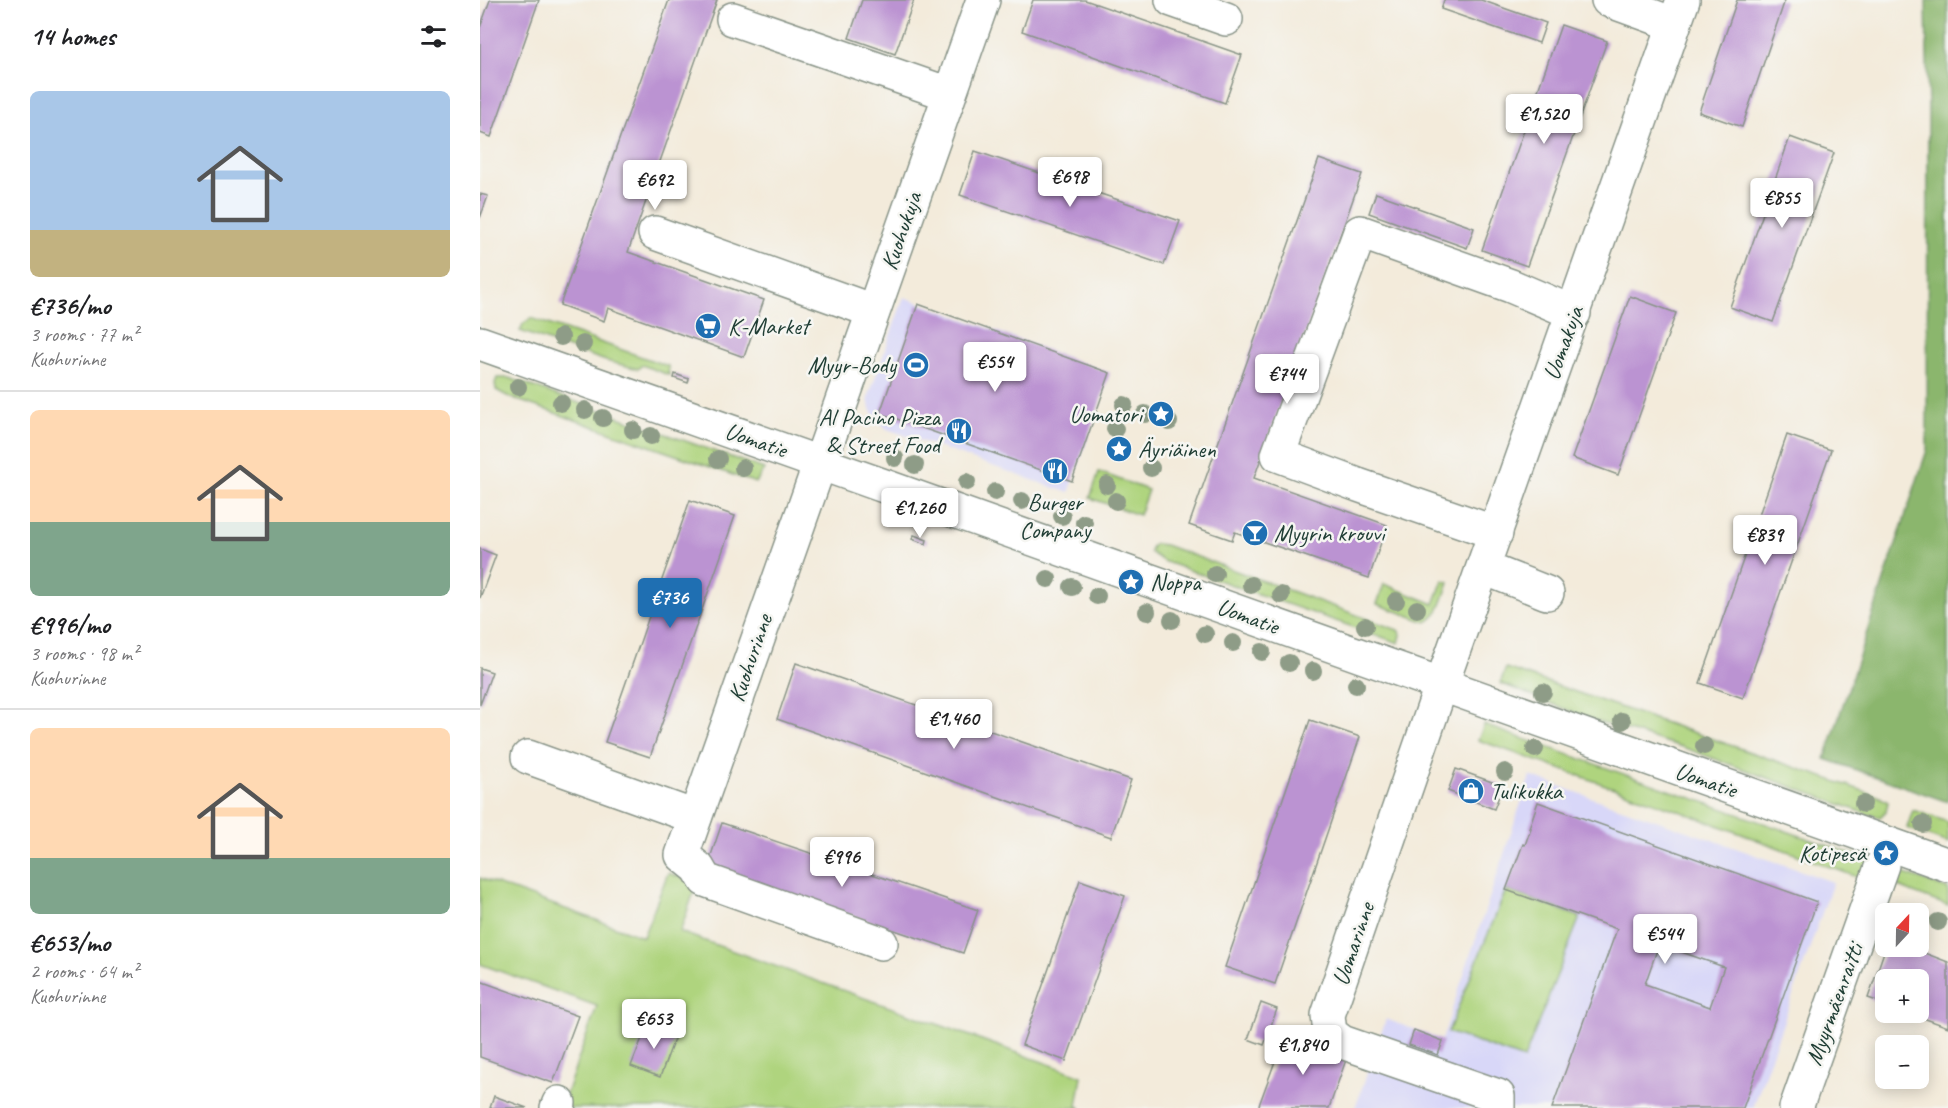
<!DOCTYPE html>
<meta charset="utf-8">
<style>
:root{--surface:#fff;--page:#f2f2f2;--text:#202124;--muted:#757577;--line:#e0e0e0;--accent:#1f6fb2}
body{margin:0;font-family:Caveat,sans-serif;background:var(--page);color:var(--text);height:100vh;display:flex;flex-direction:column;font-size:22px;white-space:nowrap}
*{box-sizing:border-box;margin:0}
p{font-size:20px;color:var(--muted)}
.icon{flex:none;width:33px;height:33px;fill:none;stroke:currentColor;stroke-width:2;stroke-linecap:round;stroke-linejoin:round}
.map{position:relative;flex:1;overflow:hidden}
.side{display:flex;flex-direction:column;background:var(--surface);width:480px}
.side>*{flex:none}
.needle{width:39px;rotate:22deg}
.tools{position:absolute;left:1395px;top:903px;display:grid;gap:12px}
.tools a{display:grid;place-items:center;width:54px;height:54px;border-radius:9px;background:var(--surface);box-shadow:0 3px 15px #0003;font-size:30px}
.price{position:absolute;translate:-50% -51px;padding:0 14px;border-radius:6px;background:#fff;color:#222;font-size:20px;line-height:39px;filter:drop-shadow(0 2px 3px #0008)}
.price::after{content:'';position:absolute;left:50%;top:36px;width:18px;height:14px;margin-left:-9px;background:inherit;clip-path:polygon(0 0,100% 0,50% 100%)}
.price.on{background:var(--accent);color:#fff}
ul{padding:0;list-style:none}
li{display:grid;align-content:center;gap:12px;height:318px;padding:0 30px}
li+li{border-top:2px solid var(--line)}
li span{display:grid;place-items:center;height:186px;border-radius:9px;color:#555}
li>.icon{margin-inline-start:auto}
span .icon{width:108px;height:108px;fill:#fffc;stroke-width:1}
li b{font-size:26px}
h2{display:flex;justify-content:space-between;align-items:center;height:72px;padding:0 30px;font-size:26px}
main{display:flex;flex:1;min-height:0}
.map>svg:first-child{display:block}
</style>
<main>
<section class="side">
<h2>14 homes<svg class="icon" aria-label="filters" viewBox="0 0 24 24"><path d="M4 7h16M4 17h16"/><circle cx="9" cy="7" r="2"/><circle cx="15" cy="17" r="2"/></svg></h2>
<ul>
<li><span style="background:linear-gradient(#a9c7e8 75%,#c2b280 0)"><svg class="icon" aria-label="home" viewBox="0 0 24 24"><path d="M3 11l9-7 9 7M6 9v11h12V9"/></svg></span><div><b>€736/mo</b><p>3 rooms · 77 m²</p><p>Kuohurinne</p></div></li>
<li><span style="background:linear-gradient(#ffd9b3 60%,#7fa58c 0)"><svg class="icon" aria-label="home" viewBox="0 0 24 24"><path d="M3 11l9-7 9 7M6 9v11h12V9"/></svg></span><div><b>€996/mo</b><p>3 rooms · 98 m²</p><p>Kuohurinne</p></div></li>
<li><span style="background:linear-gradient(#ffd9b3 70%,#7fa58c 0)"><svg class="icon" aria-label="home" viewBox="0 0 24 24"><path d="M3 11l9-7 9 7M6 9v11h12V9"/></svg></span><div><b>€653/mo</b><p>2 rooms · 64 m²</p><p>Kuohurinne</p></div></li>
</ul>
</section>
<div class="map">
<svg width="1468" height="1108" viewBox="0 0 1468 1108">
<rect width="100%" height="100%" fill="#f6f6f2"/>
<filter id="ink" filterUnits="userSpaceOnUse"><feTurbulence type="fractalNoise" baseFrequency=".0167" numOctaves="2"/><feDisplacementMap in="SourceGraphic" scale="12" xChannelSelector="R" yChannelSelector="G"/><feConvolveMatrix kernelMatrix="1 2 1 2 8 2 1 2 1" color-interpolation-filters="sRGB"/></filter>
<filter id="wash" filterUnits="userSpaceOnUse"><feTurbulence type="fractalNoise" baseFrequency=".008" numOctaves="4" result="noise"/><feDisplacementMap in="SourceGraphic" scale="24" xChannelSelector="R" yChannelSelector="G"/><feGaussianBlur stdDeviation="1.35" result="paint"/><feColorMatrix in="noise" values="0 0 0 0 0 0 0 0 0 0 0 0 0 0 0 0 0 1.4 0 .05"/><feComposite in="paint" operator="in"/></filter>
<g filter="url(#wash)">
<rect width="100%" height="100%" fill="#f3ebdb"/>
<g fill="#d8d7f8">
<polygon points="424,297 630,373 589,493 407,429 396,419 390,409 388,398"/>
<polygon points="1050,776 1353,882 1273,1108 875,1108 906,1019 962,1040"/>
</g>
<g fill="#afd47e" stroke="#678859" stroke-width="1.5">
<polygon points="51,318 188,366 189,375 162,365 158,369 126,361 40,331 43,324"/>
<polygon points="17,378 29,378 284,469 276,483 29,397 16,390 15,383"/>
<polygon points="619,472 668,490 659,515 610,498"/>
<polygon points="675,544 685,545 918,630 921,635 919,643 683,561 670,552 672,546"/>
<path d="M 963,580 L 969,582 C 964,595 960,617 946,622 L 897,604 L 904,584 L 954,604 Z"/>
<polygon points="1026,668 1398,796 1408,802 1406,811 1400,817 1387,814 1202,747 1115,721 1020,683"/>
<polygon points="1004,725 1392,861 1382,877 1377,877 1216,817 998,740"/>
<polygon points="1433,810 1468,822 1468,843 1427,828"/>
<polygon points="1414,870 1468,889 1468,906 1423,889 1411,882"/>
<polygon points="188,873 217,883 200,932 602,1076 597,1106 601,1108 81,1108 117,1006 0,964 0,878 163,937"/>
<polygon points="1026,890 1100,917 1044,1059 968,1032"/>
</g>
<polygon fill="#8bb66d" stroke="#557a50" stroke-width="1.5" points="1446,0 1468,0 1468,802 1345,759 1447,450 1448,116"/>
<g id="blocks">
<g fill="#bb93d2" fill-rule="evenodd">
<polygon points="10,0 59,0 11,137 0,133 0,28"/>
<polygon points="189,0 237,0 148,252 284,300 264,357 128,308 124,321 80,305"/>
<polygon points="382,0 434,0 415,54 369,38"/>
<polygon points="553,0 605,0 762,55 745,103 542,31"/>
<polygon points="964,0 1001,0 1066,23 1059,43 961,9"/>
<polygon points="1257,0 1305,0 1262,127 1219,112"/>
<polygon points="1081,25 1127,41 1047,266 1002,250"/>
<polygon points="1310,137 1354,153 1293,322 1250,307"/>
<polygon points="495,151 700,221 684,265 480,195"/>
<polygon points="839,159 882,174 774,478 907,525 889,578 755,532 752,540 709,525"/>
<polygon points="896,193 994,228 987,248 889,213"/>
<polygon points="0,194 8,196 0,218"/>
<polygon points="1150,296 1196,313 1138,475 1092,458"/>
<polygon points="438,304 630,373 592,481 400,413"/>
<polygon points="195,374 209,379 208,383 194,378"/>
<polygon points="1307,435 1351,450 1263,698 1220,683"/>
<polygon points="210,500 255,516 170,757 125,742"/>
<polygon points="434,535 447,540 446,544 432,539"/>
<polygon points="0,549 16,555 0,598"/>
<polygon points="316,663 651,780 631,837 297,719"/>
<polygon points="0,668 12,672 0,705"/>
<polygon points="830,720 880,737 795,984 745,967"/>
<polygon points="976,769 1023,786 1014,809 968,791"/>
<path d="M 1058,802 L 1337,902 L 1263,1108 L 1072,1108 L 1137,929 L 1026,890 L 1043,844 L 1045,845 L 1051,828 L 1049,828 ZM 1179,944 L 1244,967 L 1230,1007 L 1165,984 Z"/>
<polygon points="242,823 498,910 483,953 227,867"/>
<polygon points="600,880 645,896 586,1061 542,1045"/>
<polygon points="1406,946 1426,946 1468,962 1468,1027 1429,1013 1438,1012 1438,980 1406,980 1406,1004 1388,998"/>
<polygon points="0,981 98,1016 73,1083 0,1057"/>
<polygon points="781,1003 797,1009 784,1045 768,1039"/>
<polygon points="168,1023 196,1034 180,1077 151,1066"/>
<polygon points="934,1030 963,1041 958,1055 929,1045"/>
<polygon points="805,1034 867,1057 849,1108 778,1108"/>
<polygon points="14,1096 47,1108 10,1108"/>
</g>
</g>
</g>
<g filter="url(#ink)">
<use href="#blocks" fill-opacity="0" stroke="#899488" stroke-width="1.5"/>
<g fill="none" stroke-linecap="round" stroke-linejoin="round">
<defs>
<g id="minor">
<polyline points="692,0 746,19"/>
<polyline points="1128,0 1194,24"/>
<polyline points="253,19 469,94"/>
<polyline points="175,233 393,311"/>
<path d="M 0,343 C 490,515 978,692 1468,865"/>
<polyline points="1016,533 878,485 798,455 880,232 1031,286 1094,313"/>
<polyline points="1004,568 1067,593"/>
<polyline points="48,757 215,817"/>
<polyline points="401,943 225,880 218,868 202,855 503,0"/>
<polyline points="77,1108 79,1103"/>
<polyline points="1018,1108 1018,1096 862,1042 850,1033 848,1015 961,686 1203,0"/>
<polyline points="1316,1108 1402,865"/>
</g>
</defs>
<use href="#minor" stroke="#899488" stroke-width="36"/>
<use href="#minor" stroke="#fff" stroke-width="33"/>
</g>
<g fill="#8e9c87">
<circle cx="81" cy="337" r="9"/>
<circle cx="103" cy="344" r="9"/>
<circle cx="38" cy="387" r="9"/>
<circle cx="81" cy="403" r="9"/>
<circle cx="644" cy="405" r="9"/>
<circle cx="105" cy="410" r="9"/>
<circle cx="665" cy="414" r="9"/>
<circle cx="123" cy="418" r="9"/>
<circle cx="689" cy="422" r="9"/>
<circle cx="635" cy="429" r="9"/>
<circle cx="153" cy="430" r="9"/>
<circle cx="171" cy="436" r="9"/>
<circle cx="415" cy="458" r="9"/>
<circle cx="238" cy="459" r="9"/>
<circle cx="435" cy="465" r="9"/>
<circle cx="263" cy="468" r="9"/>
<circle cx="671" cy="468" r="9"/>
<circle cx="487" cy="482" r="9"/>
<circle cx="627" cy="485" r="9"/>
<circle cx="515" cy="492" r="9"/>
<circle cx="542" cy="501" r="9"/>
<circle cx="636" cy="501" r="9"/>
<circle cx="582" cy="516" r="9"/>
<circle cx="604" cy="523" r="9"/>
<circle cx="735" cy="574" r="9"/>
<circle cx="568" cy="579" r="9"/>
<circle cx="771" cy="585" r="9"/>
<circle cx="592" cy="587" r="9"/>
<circle cx="801" cy="595" r="9"/>
<circle cx="617" cy="596" r="9"/>
<circle cx="916" cy="601" r="9"/>
<circle cx="937" cy="609" r="9"/>
<circle cx="667" cy="612" r="9"/>
<circle cx="692" cy="620" r="9"/>
<circle cx="885" cy="626" r="9"/>
<circle cx="725" cy="634" r="9"/>
<circle cx="753" cy="643" r="9"/>
<circle cx="782" cy="652" r="9"/>
<circle cx="809" cy="663" r="9"/>
<circle cx="833" cy="671" r="9"/>
<circle cx="876" cy="685" r="9"/>
<circle cx="1063" cy="692" r="9"/>
<circle cx="1142" cy="721" r="9"/>
<circle cx="1224" cy="746" r="9"/>
<circle cx="1055" cy="749" r="9"/>
<circle cx="1025" cy="772" r="9"/>
<circle cx="1383" cy="804" r="9"/>
<circle cx="1443" cy="824" r="9"/>
<circle cx="1458" cy="922" r="9"/>
</g>
</g>
<defs>
<symbol id="supermarket-disc" viewBox="-11 -11 22 22"><circle r="9.5" fill="#1f6fb2" stroke="#f6f6f2"/><path d="M-6-5.5h2.5l.6 2H6L4.5 2H-2.5L-4.4-4H-6ZM-1.5 3.2a1.3 1.3 0 1 0 .1 0ZM3 3.2a1.3 1.3 0 1 0 .1 0Z" fill="#fff"/></symbol>
<symbol id="stadium-disc" viewBox="-11 -11 22 22"><circle r="9.5" fill="#1f6fb2" stroke="#f6f6f2"/><path d="M0-5a6.5 5 0 1 0 0 10a6.5 5 0 1 0 0-10ZM-3.5-1.8h7v3.6h-7Z" fill="#fff"/></symbol>
<symbol id="sight-disc" viewBox="-11 -11 22 22"><circle r="9.5" fill="#1f6fb2" stroke="#f6f6f2"/><path d="M0-6L1.8-2.2L6-1.7L2.9 1.2L3.7 5.4L0 3.3L-3.7 5.4L-2.9 1.2L-6-1.7L-1.8-2.2Z" fill="#fff"/></symbol>
<symbol id="restaurant-disc" viewBox="-11 -11 22 22"><circle r="9.5" fill="#1f6fb2" stroke="#f6f6f2"/><path d="M-5-6h1v4h1v-4h1v4h1v-4h1v5L-1.5 .5V6h-2V.5L-5-1ZM5-6V6H3V1.5H1.5Q1.5-4 5-6Z" fill="#fff"/></symbol>
<symbol id="bar-disc" viewBox="-11 -11 22 22"><circle r="9.5" fill="#1f6fb2" stroke="#f6f6f2"/><path d="M-6-5H6L.8 .8V4.5H3.5V6h-7V4.5H-.8V.8Z" fill="#fff"/></symbol>
<symbol id="shop-disc" viewBox="-11 -11 22 22"><circle r="9.5" fill="#1f6fb2" stroke="#f6f6f2"/><path d="M-5-2.5h2.3a2.7 3.5 0 0 1 5.4 0H5L5.5 6h-11ZM-1.5-2.5h3a1.5 2.3 0 0 0-3 0Z" fill="#fff"/></symbol>
</defs>
<g fill-rule="evenodd">
<use href="#supermarket-disc" x="213" y="311" width="30" height="30"/>
<use href="#stadium-disc" x="421" y="350" width="30" height="30"/>
<use href="#sight-disc" x="666" y="399" width="30" height="30"/>
<use href="#restaurant-disc" x="464" y="416" width="30" height="30"/>
<use href="#sight-disc" x="624" y="434" width="30" height="30"/>
<use href="#restaurant-disc" x="560" y="456" width="30" height="30"/>
<use href="#bar-disc" x="760" y="518" width="30" height="30"/>
<use href="#sight-disc" x="636" y="567" width="30" height="30"/>
<use href="#shop-disc" x="976" y="776" width="30" height="30"/>
<use href="#sight-disc" x="1391" y="838" width="30" height="30"/>
</g>
<g text-anchor="middle" dominant-baseline="central" stroke-width="5" stroke-linejoin="round" paint-order="stroke">
<g font-size="24" fill="#1f3d34" stroke="#f6f6f2">
<text transform="translate(421 231) rotate(-71)">Kuohukuja</text>
<text transform="translate(1083 343) rotate(-70)">Uomakuja</text>
<text transform="translate(276 440) rotate(19)">Uomatie</text>
<text transform="translate(768 616) rotate(20)">Uomatie</text>
<text transform="translate(270 658) rotate(-71)">Kuohurinne</text>
<text transform="translate(1226 780) rotate(19)">Uomatie</text>
<text transform="translate(873 944) rotate(-71)">Uomarinne</text>
<text transform="translate(1354 1004) rotate(-70)">Myyrmäenraitti</text>
</g>
<g font-size="24" fill="#1f3d34" stroke="#f6f6f2" text-anchor="start">
<text x="248" y="326">K-Market</text>
<text x="416" y="365" text-anchor="end">Myyr-Body</text>
<text x="662" y="414" text-anchor="end">Uomatori</text>
<text x="460" y="417" text-anchor="end">Al Pacino Pizza<tspan x="460" dy="28">&amp; Street Food</tspan></text>
<text x="658" y="449">Äyriäinen</text>
<text x="575" y="502" text-anchor="middle">Burger<tspan x="575" dy="28">Company</tspan></text>
<text x="794" y="533">Myyrin krouvi</text>
<text x="670" y="582">Noppa</text>
<text x="1010" y="791">Tulikukka</text>
<text x="1386" y="853" text-anchor="end">Kotipesä</text>
</g>
</g>
</svg>
<div class="tools">
<a><svg class="needle" viewBox="-14 -14 28 28"><path d="M0-13l5 13h-10z" fill="#e53935"/><path d="M0 13l5-13h-10z" fill="#757577"/></svg></a>
<a>+</a>
<a>−</a>
</div>
<b class="price" style="left:1064px;top:145px">€1,520</b>
<b class="price" style="left:590px;top:208px">€698</b>
<b class="price" style="left:175px;top:211px">€692</b>
<b class="price" style="left:1302px;top:229px">€855</b>
<b class="price" style="left:515px;top:393px">€554</b>
<b class="price" style="left:807px;top:405px">€744</b>
<b class="price" style="left:440px;top:539px">€1,260</b>
<b class="price" style="left:1285px;top:566px">€839</b>
<b class="price on" style="left:190px;top:629px">€736</b>
<b class="price" style="left:474px;top:750px">€1,460</b>
<b class="price" style="left:362px;top:888px">€996</b>
<b class="price" style="left:1185px;top:965px">€544</b>
<b class="price" style="left:174px;top:1050px">€653</b>
<b class="price" style="left:823px;top:1076px">€1,840</b>
</div>
</main>
